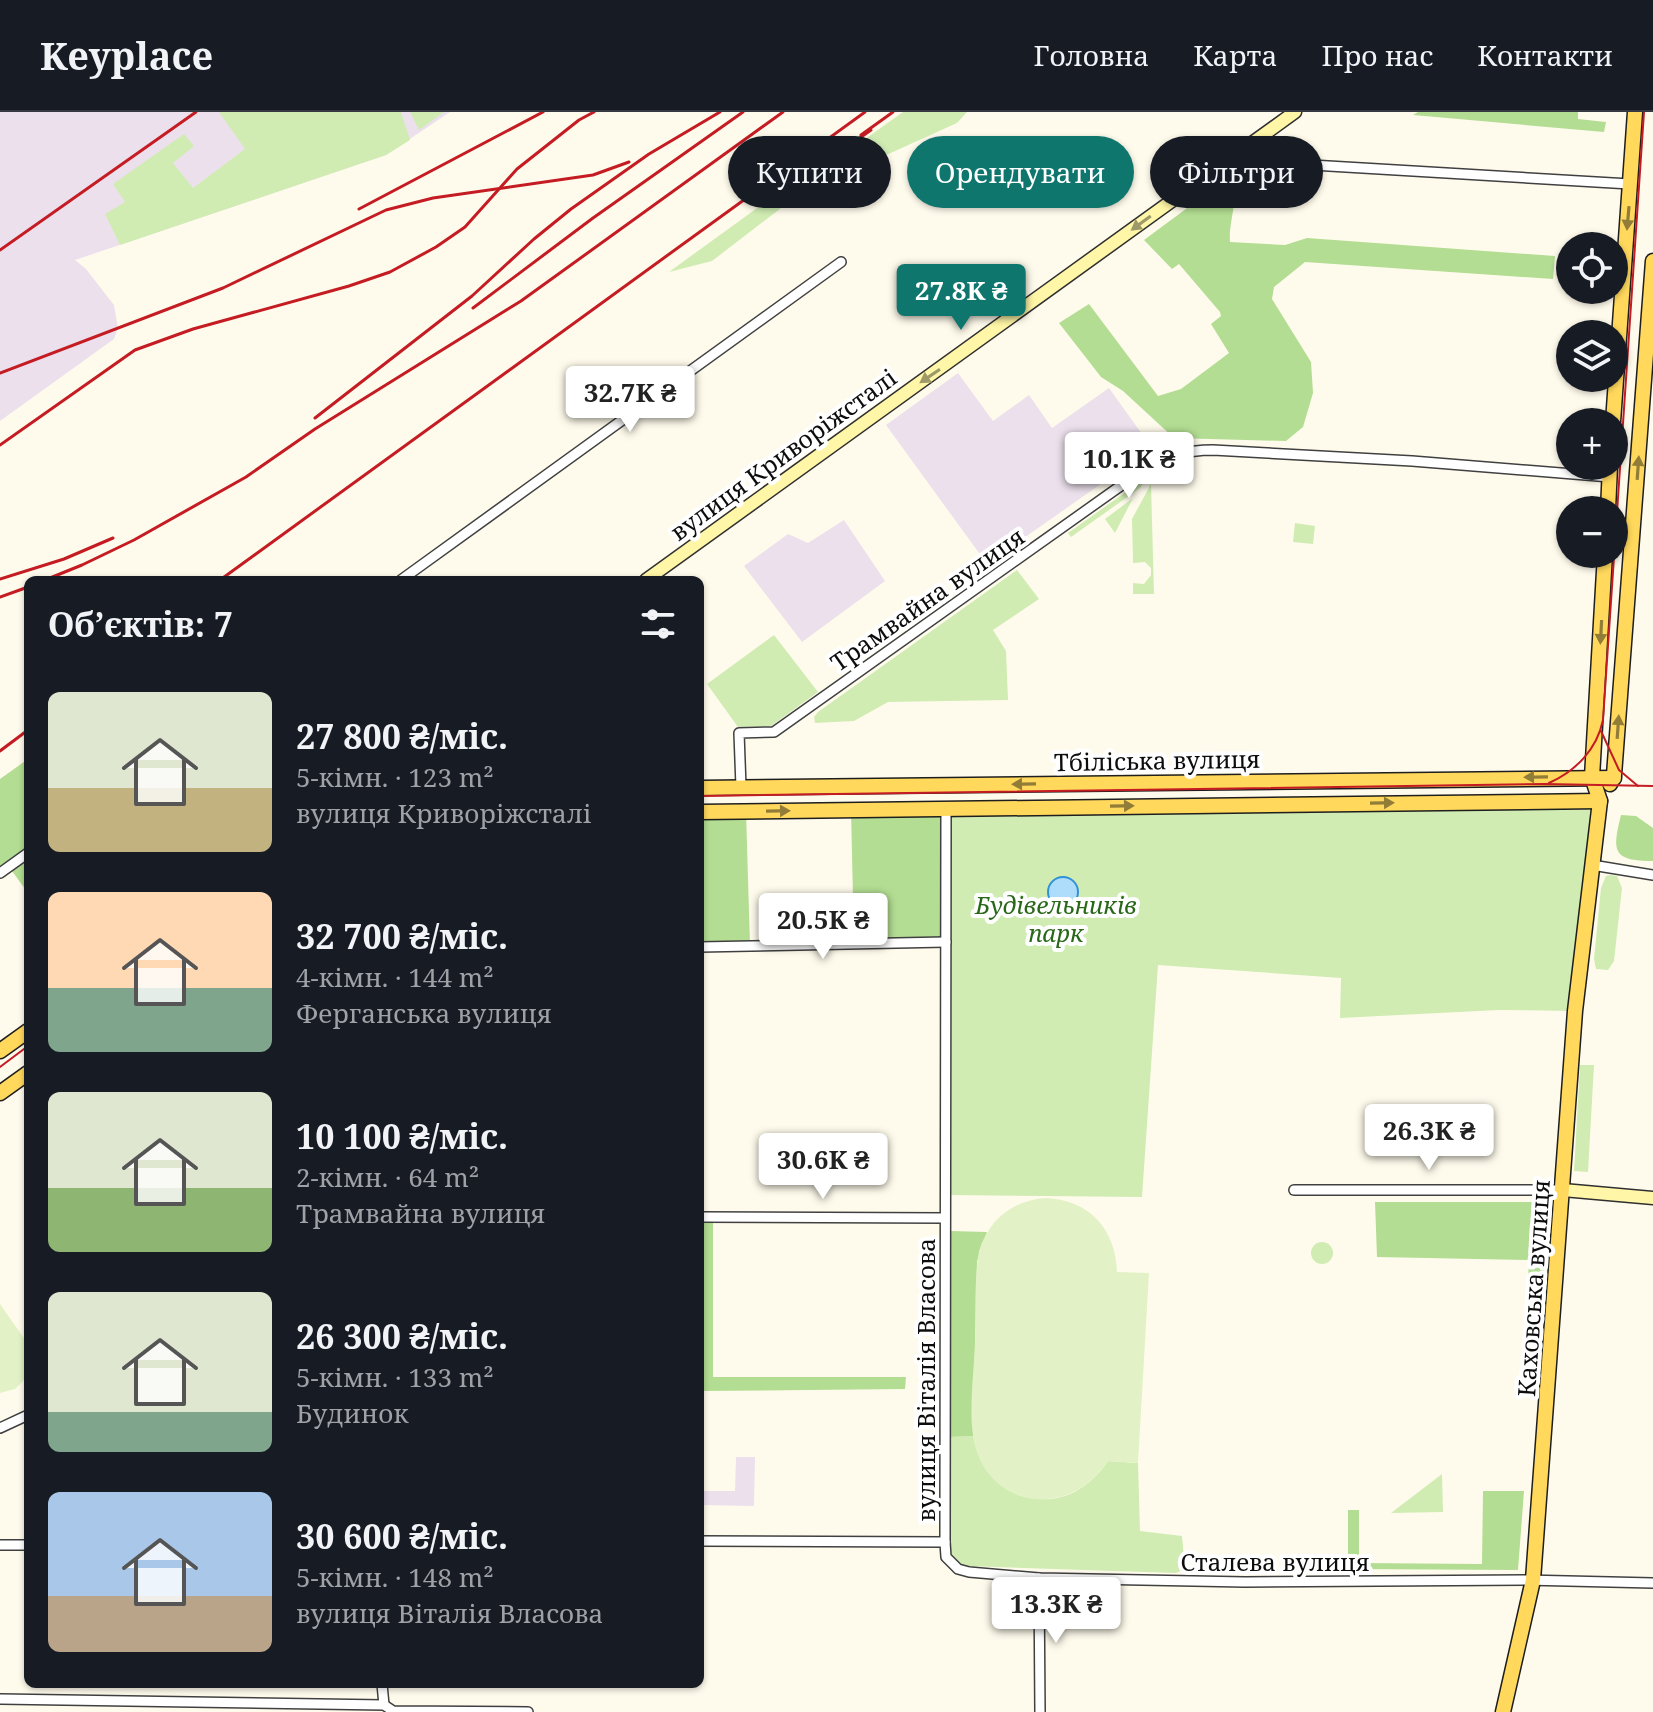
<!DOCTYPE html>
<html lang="uk">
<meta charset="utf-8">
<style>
:root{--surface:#171b24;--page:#20242c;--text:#f1f3f6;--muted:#9ea1a6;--line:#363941;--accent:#0f766e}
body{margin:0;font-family:"Noto Serif",serif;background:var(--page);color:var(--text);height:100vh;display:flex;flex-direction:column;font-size:30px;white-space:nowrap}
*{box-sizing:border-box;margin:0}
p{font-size:26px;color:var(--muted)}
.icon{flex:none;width:44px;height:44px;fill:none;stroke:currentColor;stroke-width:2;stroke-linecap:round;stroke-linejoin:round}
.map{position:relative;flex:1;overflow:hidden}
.sheet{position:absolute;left:24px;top:464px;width:680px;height:1112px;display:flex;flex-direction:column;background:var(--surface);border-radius:12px;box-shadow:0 2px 6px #0004}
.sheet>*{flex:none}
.banner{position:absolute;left:728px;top:24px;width:760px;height:72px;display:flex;gap:16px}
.buttons{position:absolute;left:1556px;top:120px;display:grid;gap:16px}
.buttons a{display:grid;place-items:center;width:72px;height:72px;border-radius:50%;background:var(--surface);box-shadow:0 2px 6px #0004;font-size:40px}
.price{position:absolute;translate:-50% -68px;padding:0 18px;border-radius:8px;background:#fff;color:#222;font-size:26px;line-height:52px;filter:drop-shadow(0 2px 4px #0008)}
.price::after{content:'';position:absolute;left:50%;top:48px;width:24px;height:18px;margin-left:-12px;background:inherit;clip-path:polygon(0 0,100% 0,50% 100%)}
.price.on{background:var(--accent);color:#fff}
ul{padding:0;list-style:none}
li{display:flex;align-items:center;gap:24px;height:200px;padding:0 24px}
li span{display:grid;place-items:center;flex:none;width:224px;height:160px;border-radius:12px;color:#555}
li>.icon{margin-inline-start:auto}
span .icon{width:96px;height:96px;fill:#fffc;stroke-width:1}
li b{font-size:34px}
h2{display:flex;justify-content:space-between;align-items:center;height:96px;padding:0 24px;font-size:34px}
.pill{padding:0 28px;border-radius:36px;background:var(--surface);box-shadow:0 2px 6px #0004;font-size:28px;line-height:72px}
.pill.on{background:var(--accent);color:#fff}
header{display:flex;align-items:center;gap:48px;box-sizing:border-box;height:112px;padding:0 40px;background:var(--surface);border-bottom:2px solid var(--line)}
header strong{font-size:38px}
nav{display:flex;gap:44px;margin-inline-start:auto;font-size:28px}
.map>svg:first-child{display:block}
</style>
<header>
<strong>Keyplace</strong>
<nav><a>Головна</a><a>Карта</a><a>Про нас</a><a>Контакти</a></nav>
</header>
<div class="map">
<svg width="1653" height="1600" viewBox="0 0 1653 1600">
<rect width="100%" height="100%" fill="#fffbec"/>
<g fill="#ebe0ec">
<polygon points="0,0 450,0 386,43 75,148 86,157 114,193 118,216 114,227 0,309"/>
<polygon points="958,261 993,309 1029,283 1052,316 1109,276 1152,336 987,452 886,313"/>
<polygon points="844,408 885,469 802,530 744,454 788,422 808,431"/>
<polygon points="736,1345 755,1345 754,1394 700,1393 700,1379 735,1379"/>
</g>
<g fill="#d0ecb3">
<polygon points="219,0 401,0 410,28 386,43 120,133 105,102 125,90 113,72 184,22 194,34 173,51 193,76 245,37"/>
<polygon points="410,0 444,0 419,18"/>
<polygon points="903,0 967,0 957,11 798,83 712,149 669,160 764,91 770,95"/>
<polygon points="1147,365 1140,376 1071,425 1068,421"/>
<polygon points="1151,372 1154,482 1133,482 1133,471 1144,472 1151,463 1151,456 1145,450 1133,451 1132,407"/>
<polygon points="1133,386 1115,421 1105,407"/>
<polygon points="1295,411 1315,414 1313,432 1293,430"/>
<polygon points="1017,458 1039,487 993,518 1006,539 1008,588 888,590 854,609 815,611 814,605 818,600"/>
<polygon points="774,523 818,580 771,614 738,615 707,572"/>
<polygon points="1600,689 1575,899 1499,898 1340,906 1341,866 1158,853 1142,1085 945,1083 946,697"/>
<polygon points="1610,763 1617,764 1622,776 1614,849 1608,858 1596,857 1594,847 1601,776 1606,764"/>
<polygon points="1580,953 1594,953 1588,1060 1574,1059"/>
<circle cx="1322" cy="1141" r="11"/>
<path d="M 973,1324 C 977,1335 980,1350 987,1359 C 990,1364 997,1367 1002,1371 C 1040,1401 1082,1387 1108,1349 L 1138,1351 L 1140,1419 L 1182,1424 L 1185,1457 L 1176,1461 L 966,1454 C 958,1451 951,1448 950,1439 L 950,1325 Z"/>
<polygon points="1442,1362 1443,1400 1391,1401"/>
</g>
<g fill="#b3dd92">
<polygon points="1418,0 1578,0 1578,7 1606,10 1604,20 1413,3"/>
<path d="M 1229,65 C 1241,87 1228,107 1230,130 L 1285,133 L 1307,126 L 1555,144 L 1553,167 L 1305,150 L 1274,175 L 1272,187 L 1311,250 L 1313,281 L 1303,315 L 1286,329 L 1174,326 L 1123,279 L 1101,265 L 1059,211 L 1089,192 L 1158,284 L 1181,277 L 1229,241 L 1211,212 L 1221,204 L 1220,200 L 1179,152 L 1172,157 L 1144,128 Z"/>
<polygon points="28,647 28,736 0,757 0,667"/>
<polygon points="946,697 946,830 854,831 851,698"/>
<polygon points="746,699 750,834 700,835 700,700"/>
<path d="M 1621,703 L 1636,704 L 1653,716 L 1653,749 C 1612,749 1612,739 1621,703 Z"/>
<polygon points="28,747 28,781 12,759"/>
<polygon points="1375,1090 1549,1090 1540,1226 1525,1225 1529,1148 1377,1145"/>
<polygon points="700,1105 713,1105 713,1265 906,1265 905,1277 700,1279"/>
<polygon points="951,1119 987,1120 977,1149 973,1324 950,1325"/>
<polygon points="1483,1379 1524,1379 1518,1458 1348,1457 1348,1398 1359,1398 1359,1451 1482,1452"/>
</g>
<g fill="#e3f2c6">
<path d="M 1046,1086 C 1090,1088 1116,1118 1117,1160 L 1149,1161 L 1138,1351 L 1108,1349 C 1091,1373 1068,1389 1036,1387 C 1002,1385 977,1356 973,1323 C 969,1297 974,1258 975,1231 C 976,1201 974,1169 979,1139 C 989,1107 1013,1088 1046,1086 Z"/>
<polygon points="0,1192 28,1232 26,1266 15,1277 0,1281"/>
</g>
<circle fill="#adddfa" stroke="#3092d5" stroke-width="2" cx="1063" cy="780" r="15"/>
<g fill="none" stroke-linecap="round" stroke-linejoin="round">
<defs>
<g id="street">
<polyline points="1228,48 1630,72"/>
<polyline points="401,468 841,150"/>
<path d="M 741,675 L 739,621 L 774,620 L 1143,358 C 1166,344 1186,338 1213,338 L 1412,349 L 1610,365"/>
<polyline points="1592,753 1653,763"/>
<polyline points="0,761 28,741"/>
<polyline points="700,835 946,830"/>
<polyline points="1294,1078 1563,1078"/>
<polyline points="700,1105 945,1106"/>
<polyline points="0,1316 28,1303"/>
<polyline points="700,1429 945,1430 946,1445 958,1457 969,1460 1039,1466 1245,1470 1525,1468 1653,1471"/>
<polyline points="945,1430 946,697"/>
<polyline points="0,1433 28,1433"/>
<polyline points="1039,1466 1040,1600"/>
<polyline points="382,1572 384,1593"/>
<polyline points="0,1587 384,1593 393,1599 528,1600"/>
</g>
<g id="secondary">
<polyline points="646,468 1295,0"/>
<polyline points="1563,1078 1653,1086"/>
</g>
<g id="primary">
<polyline points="1613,310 1635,0"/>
<polyline points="1608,398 1610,354"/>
<polyline points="1610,672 1614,663 1653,149"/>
<polyline points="700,676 1614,666"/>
<polyline points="700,700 1600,689"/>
<polyline points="0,939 28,919"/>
<polyline points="0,981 28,961"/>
<polyline points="1503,1600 1533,1468 1575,899 1600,689 1592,665 1605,442"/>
</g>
</defs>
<use href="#street" stroke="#404040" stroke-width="12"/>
<use href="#secondary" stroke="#2f2f2f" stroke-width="15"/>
<use href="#primary" stroke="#1e1e1e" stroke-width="17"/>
<use href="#street" stroke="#fff" stroke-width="9"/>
<use href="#secondary" stroke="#fff6a7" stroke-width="12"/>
<use href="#primary" stroke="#ffd85c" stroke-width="14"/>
<g stroke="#c51c23" stroke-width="2">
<polyline points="1601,619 1619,658 1638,674"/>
<path d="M 1549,671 C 1576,659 1597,637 1603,608 L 1644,0"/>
<polyline points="700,684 1545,672 1653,674"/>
<polyline points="0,955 28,934"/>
</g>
<g stroke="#c51c23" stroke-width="3">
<polyline points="861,23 893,0"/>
<polyline points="769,90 871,18"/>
<polyline points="359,97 543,0"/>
<polyline points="0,138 196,0"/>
<polyline points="473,196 593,106 743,0"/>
<polyline points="0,261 223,176 386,98 433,86 593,63 629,50"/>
<polyline points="315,306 472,184 534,127 571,97 649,42 720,0"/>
<polyline points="0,333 135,238 193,217 349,174 390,160 436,135 465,115 517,57 579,8 594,0"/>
<polyline points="0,467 64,447 113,426"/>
<polyline points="45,468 82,453 134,428 246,365 315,317 521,189 783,0"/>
<polyline points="220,468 865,0"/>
<polyline points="0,485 28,475"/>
<polyline points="0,639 28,618"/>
</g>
</g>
<defs><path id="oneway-solid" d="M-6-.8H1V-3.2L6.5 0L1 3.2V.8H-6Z" transform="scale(2)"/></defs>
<g fill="#927d38">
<use href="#oneway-solid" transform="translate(1628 106) rotate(95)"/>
<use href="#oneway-solid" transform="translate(1638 356) rotate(-86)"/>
<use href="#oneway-solid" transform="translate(1601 520) rotate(93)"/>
<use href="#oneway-solid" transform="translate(1618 615) rotate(-86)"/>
<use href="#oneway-solid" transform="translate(1536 665) rotate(179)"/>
<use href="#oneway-solid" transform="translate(1024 672) rotate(179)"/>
<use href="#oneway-solid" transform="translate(1382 691) rotate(-1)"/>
<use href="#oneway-solid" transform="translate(1122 694) rotate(-1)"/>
<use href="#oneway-solid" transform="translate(778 699) rotate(-1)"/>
</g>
<g fill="#9e9969">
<use href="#oneway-solid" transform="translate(1141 111) rotate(144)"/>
<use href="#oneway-solid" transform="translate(930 264) rotate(146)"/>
</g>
<g text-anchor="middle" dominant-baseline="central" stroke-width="8" stroke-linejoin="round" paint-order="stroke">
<g font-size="24" fill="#0d0d0d" stroke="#fff">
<text transform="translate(783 342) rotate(-36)">вулиця Криворіжсталі</text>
<text transform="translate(927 487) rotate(-35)">Трамвайна вулиця</text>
<text transform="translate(1157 648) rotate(-1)">Тбіліська вулиця</text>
<text transform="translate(1533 1176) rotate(-86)">Каховська вулиця</text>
<text transform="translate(925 1268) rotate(-90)">вулиця Віталія Власова</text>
<text x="1275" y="1449">Сталева вулиця</text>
</g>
<g font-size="24" font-style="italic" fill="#296819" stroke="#fff">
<text x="1056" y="792">Будівельників<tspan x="1056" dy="28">парк</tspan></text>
</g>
</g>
</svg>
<div class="buttons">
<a><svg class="icon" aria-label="locate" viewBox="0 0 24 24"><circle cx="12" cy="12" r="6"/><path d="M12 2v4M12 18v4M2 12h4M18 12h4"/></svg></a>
<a><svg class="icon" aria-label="layers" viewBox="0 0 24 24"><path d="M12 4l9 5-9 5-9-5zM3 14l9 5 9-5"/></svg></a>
<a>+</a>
<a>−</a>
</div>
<b class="price on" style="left:961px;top:220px">27.8K ₴</b>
<b class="price" style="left:630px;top:322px">32.7K ₴</b>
<b class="price" style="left:1129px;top:388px">10.1K ₴</b>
<b class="price" style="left:823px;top:849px">20.5K ₴</b>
<b class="price" style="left:1429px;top:1060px">26.3K ₴</b>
<b class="price" style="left:823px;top:1089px">30.6K ₴</b>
<b class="price" style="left:1056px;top:1533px">13.3K ₴</b>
<div class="banner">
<a class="pill">Купити</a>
<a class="pill on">Орендувати</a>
<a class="pill">Фільтри</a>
</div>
<section class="sheet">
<h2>Об’єктів: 7<svg class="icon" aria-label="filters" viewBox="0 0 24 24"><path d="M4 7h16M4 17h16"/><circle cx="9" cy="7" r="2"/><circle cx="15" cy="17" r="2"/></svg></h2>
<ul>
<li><span style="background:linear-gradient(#dfe7d0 60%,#c2b280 0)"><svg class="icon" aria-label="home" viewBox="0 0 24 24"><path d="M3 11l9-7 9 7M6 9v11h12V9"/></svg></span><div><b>27 800 ₴/міс.</b><p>5-кімн. · 123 m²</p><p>вулиця Криворіжсталі</p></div></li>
<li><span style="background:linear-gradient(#ffd9b3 60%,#7fa58c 0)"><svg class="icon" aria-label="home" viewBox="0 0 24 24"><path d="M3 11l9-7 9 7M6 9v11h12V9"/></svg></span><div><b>32 700 ₴/міс.</b><p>4-кімн. · 144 m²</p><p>Ферганська вулиця</p></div></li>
<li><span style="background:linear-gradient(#dfe7d0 60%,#8fb573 0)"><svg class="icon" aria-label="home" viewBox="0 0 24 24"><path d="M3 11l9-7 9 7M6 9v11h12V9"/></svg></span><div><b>10 100 ₴/міс.</b><p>2-кімн. · 64 m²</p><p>Трамвайна вулиця</p></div></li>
<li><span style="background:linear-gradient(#dfe7d0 75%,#7fa58c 0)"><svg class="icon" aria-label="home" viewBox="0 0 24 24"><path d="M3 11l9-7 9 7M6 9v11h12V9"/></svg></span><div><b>26 300 ₴/міс.</b><p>5-кімн. · 133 m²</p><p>Будинок</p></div></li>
<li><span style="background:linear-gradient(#a9c7e8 65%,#b9a48a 0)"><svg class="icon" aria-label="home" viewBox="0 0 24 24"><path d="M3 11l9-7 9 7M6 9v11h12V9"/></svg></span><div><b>30 600 ₴/міс.</b><p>5-кімн. · 148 m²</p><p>вулиця Віталія Власова</p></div></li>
</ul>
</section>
</div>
